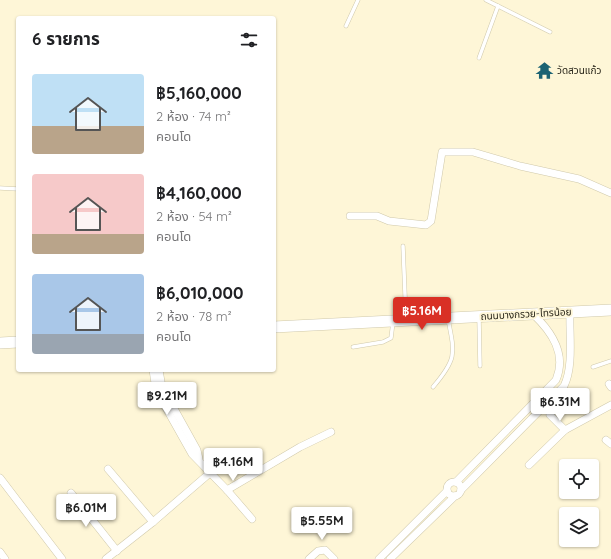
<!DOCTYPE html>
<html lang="th">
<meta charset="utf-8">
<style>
:root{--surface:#fff;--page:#f6f6f6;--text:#202124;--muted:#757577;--accent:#d93025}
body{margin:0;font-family:Quicksand,"Noto Sans Thai",sans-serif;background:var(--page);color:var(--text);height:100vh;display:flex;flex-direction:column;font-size:15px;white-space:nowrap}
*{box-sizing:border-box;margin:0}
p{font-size:13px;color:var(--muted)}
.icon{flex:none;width:22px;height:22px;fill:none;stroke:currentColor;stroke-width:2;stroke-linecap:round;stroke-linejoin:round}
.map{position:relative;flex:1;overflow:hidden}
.side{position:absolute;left:16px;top:16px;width:260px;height:356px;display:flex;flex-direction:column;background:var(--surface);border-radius:4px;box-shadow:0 1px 3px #0004}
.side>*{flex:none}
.buttons{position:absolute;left:559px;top:459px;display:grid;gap:8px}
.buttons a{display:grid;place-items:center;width:40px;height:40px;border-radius:4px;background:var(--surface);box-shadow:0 1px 3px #0004;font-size:20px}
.price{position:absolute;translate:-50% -34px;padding:0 9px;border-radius:4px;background:#fff;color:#222;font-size:13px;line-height:26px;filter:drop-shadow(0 1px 2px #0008)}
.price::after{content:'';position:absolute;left:50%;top:24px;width:12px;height:9px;margin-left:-6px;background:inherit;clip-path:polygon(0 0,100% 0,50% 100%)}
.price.active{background:var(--accent);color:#fff}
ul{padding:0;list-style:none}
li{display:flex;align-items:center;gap:12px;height:100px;padding:0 16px}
li span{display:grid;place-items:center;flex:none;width:112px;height:80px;border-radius:4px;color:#555}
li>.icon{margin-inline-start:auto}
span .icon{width:48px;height:48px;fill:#fffc;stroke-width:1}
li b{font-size:17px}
h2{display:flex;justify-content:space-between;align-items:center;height:48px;padding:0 16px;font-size:17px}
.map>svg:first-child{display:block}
</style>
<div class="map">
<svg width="611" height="559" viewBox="0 0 611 559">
<rect width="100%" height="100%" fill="#fef6d7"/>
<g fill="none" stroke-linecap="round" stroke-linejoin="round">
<defs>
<g id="lane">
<polyline points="486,0 550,32"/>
<polyline points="346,26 358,0"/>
<polyline points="479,58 498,6"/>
<polyline points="0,188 18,189"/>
<polyline points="403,246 406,319"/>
<polyline points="479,318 480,366"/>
<polyline points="353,347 383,342 391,338 393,322"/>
<polyline points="593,367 611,361"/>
<path d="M 433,387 C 457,359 455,354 448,319"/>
</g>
<g id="street">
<polyline points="350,216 377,216 389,221 426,225 431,221 442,152 473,152 520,166 579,179 611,193"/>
<polyline points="153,370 156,390 192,454 227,490 252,519"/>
<polyline points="159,370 162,387 197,450 199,459"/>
<polyline points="609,384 611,387"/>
<polyline points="550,415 565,430"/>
<polyline points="606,440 611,444"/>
<polyline points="529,465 565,430 611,405"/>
<polyline points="108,469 153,522"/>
<polyline points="0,478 62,559"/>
<circle cx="454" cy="489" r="7"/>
<path d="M 456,482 L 556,380 C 567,354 552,332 533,314"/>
<polyline points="227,490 300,447 331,432"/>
<path d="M 461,490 L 564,386 C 574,366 569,334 570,312"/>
<polyline points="71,493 117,551"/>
<polyline points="0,552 5,559"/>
<polyline points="106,559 153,522 211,472"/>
<polyline points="309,559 318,551 325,550 334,559"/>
<polyline points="379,559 447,491"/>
<polyline points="390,559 455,496"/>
</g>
<g id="secondary">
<polyline points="274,327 611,310"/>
<polyline points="0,343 18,342"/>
</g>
</defs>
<use href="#lane" stroke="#d0c9ab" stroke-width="4.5"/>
<use href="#street" stroke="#d0c9ab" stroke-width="8"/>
<use href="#secondary" stroke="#d0c9ab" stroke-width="12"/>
<use href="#lane" stroke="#fff" stroke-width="3.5"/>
<use href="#street" stroke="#fff" stroke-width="7"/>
<use href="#secondary" stroke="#fff" stroke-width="11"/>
</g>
<defs>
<symbol id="temple-bare" viewBox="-9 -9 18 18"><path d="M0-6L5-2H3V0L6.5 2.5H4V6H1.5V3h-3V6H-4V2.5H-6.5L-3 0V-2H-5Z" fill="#1c6373" stroke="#fef6d7" stroke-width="2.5" paint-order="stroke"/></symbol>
</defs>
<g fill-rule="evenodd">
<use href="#temple-bare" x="532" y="58" width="25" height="25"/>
</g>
<g text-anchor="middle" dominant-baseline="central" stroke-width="4" stroke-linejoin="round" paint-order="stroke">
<g font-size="10" fill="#272418" stroke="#fef6d7" text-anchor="start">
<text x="557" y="70">วัดสวนแก้ว</text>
</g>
<g font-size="10" fill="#272418" stroke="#fef6d7">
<text transform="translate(526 314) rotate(-3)">ถนนบางกรวย-ไทรน้อย</text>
</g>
</g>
</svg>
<div class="buttons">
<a><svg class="icon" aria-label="locate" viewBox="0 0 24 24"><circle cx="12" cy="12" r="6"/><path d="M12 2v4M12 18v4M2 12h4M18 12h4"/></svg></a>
<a><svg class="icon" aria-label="layers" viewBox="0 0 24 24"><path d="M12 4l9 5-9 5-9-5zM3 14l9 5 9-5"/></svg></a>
</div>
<b class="price active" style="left:422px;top:331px">฿5.16M</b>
<b class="price" style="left:167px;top:416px">฿9.21M</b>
<b class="price" style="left:560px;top:422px">฿6.31M</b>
<b class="price" style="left:233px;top:482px">฿4.16M</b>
<b class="price" style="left:86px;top:528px">฿6.01M</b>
<b class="price" style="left:322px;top:541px">฿5.55M</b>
<section class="side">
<h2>6 รายการ<svg class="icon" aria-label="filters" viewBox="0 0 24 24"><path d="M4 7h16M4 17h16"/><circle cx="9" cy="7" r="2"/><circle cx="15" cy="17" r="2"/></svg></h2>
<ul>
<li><span style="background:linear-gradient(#bfe0f5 65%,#b9a48a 0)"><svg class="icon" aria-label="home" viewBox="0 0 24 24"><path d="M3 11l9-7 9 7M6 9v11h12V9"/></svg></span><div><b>฿5,160,000</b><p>2 ห้อง · 74 m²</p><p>คอนโด</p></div></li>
<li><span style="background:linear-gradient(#f6c9c9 75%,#b9a48a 0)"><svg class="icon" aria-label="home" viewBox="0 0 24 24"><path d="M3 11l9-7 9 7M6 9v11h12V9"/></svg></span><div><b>฿4,160,000</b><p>2 ห้อง · 54 m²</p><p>คอนโด</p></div></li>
<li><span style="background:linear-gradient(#a9c7e8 75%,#9aa5b1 0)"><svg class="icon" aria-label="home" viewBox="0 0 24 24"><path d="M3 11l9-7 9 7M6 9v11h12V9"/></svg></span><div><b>฿6,010,000</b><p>2 ห้อง · 78 m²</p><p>คอนโด</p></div></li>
</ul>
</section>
</div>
